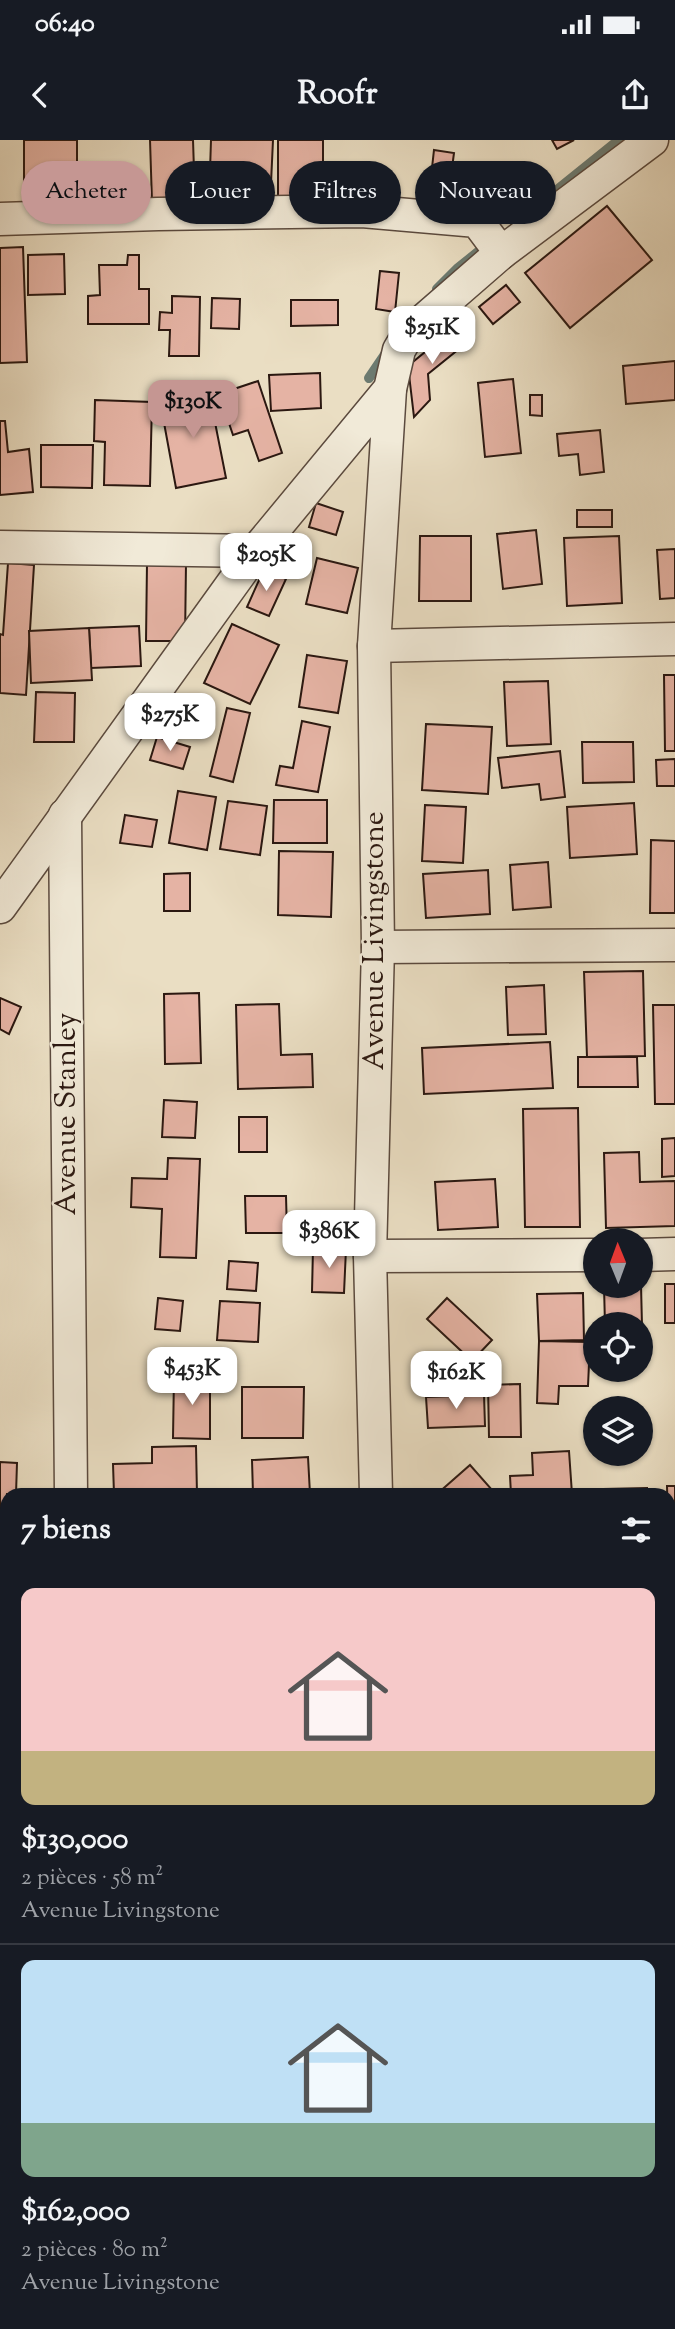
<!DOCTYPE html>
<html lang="fr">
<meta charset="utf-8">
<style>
:root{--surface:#171b24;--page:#20242c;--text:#f1f3f6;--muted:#9ea1a6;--line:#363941;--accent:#c59692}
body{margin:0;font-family:"Sorts Mill Goudy",serif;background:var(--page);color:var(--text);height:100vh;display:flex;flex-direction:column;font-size:26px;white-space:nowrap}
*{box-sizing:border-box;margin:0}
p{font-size:23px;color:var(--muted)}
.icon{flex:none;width:38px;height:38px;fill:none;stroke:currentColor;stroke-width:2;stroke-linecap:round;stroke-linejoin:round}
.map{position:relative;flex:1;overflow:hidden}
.sheet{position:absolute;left:0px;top:1348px;width:676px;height:842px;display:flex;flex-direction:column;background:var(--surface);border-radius:21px 21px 0 0;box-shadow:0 2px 5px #0004}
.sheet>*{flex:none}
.guide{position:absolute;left:21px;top:21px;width:634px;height:63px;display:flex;gap:14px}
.needle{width:46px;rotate:359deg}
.tools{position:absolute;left:583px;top:1088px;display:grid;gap:14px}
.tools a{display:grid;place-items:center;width:70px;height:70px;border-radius:50%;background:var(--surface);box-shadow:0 2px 5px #0004;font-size:35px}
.price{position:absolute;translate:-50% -60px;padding:0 16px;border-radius:14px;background:#fff;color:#222;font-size:23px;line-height:46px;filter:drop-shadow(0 2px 4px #0008)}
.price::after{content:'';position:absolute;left:50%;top:42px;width:21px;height:16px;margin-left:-10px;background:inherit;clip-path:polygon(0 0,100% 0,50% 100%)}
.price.selected{background:var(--accent);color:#111}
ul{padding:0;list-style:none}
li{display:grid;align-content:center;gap:14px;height:371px;padding:0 21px}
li+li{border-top:2px solid var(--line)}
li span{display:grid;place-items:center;height:217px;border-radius:14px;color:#555}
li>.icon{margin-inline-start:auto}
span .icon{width:126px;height:126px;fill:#fffc;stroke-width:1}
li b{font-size:30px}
h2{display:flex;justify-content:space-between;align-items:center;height:84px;padding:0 21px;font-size:30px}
.tag{padding:0 24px;border-radius:32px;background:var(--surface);box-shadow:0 2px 5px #0004;font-size:24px;line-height:63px}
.tag.selected{background:var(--accent);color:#111}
.status{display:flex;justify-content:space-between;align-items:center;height:49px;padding:0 35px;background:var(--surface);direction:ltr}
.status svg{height:19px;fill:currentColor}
header{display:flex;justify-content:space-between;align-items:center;height:91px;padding:0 21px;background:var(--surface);font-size:32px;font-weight:700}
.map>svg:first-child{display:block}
</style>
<div class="status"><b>06:40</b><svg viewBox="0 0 49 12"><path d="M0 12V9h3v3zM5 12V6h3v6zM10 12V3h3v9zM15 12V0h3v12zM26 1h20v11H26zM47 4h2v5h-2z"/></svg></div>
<header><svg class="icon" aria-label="back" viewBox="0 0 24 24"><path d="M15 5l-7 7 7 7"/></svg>Roofr<svg class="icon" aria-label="share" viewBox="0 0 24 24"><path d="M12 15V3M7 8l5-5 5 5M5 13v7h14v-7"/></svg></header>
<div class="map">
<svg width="675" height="2189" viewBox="0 0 675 2189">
<rect width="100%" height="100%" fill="#eadec3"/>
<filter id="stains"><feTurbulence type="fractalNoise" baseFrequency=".00286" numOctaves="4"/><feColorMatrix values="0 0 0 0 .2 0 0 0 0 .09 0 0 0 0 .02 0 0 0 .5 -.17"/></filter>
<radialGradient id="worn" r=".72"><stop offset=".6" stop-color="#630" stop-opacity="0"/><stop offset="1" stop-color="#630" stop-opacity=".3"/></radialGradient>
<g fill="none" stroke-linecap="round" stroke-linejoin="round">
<g stroke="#6c7a70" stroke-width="10">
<polyline points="515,84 619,0"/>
<polyline points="437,149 457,129 488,104"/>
<polyline points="369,238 388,210"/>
</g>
</g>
<g fill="#e5b3a4" stroke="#2b1811" stroke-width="2">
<polygon points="24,0 77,0 77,66 24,65"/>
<polygon points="150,0 193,0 195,61 152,62"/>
<polygon points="211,0 273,0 270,65 209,62"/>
<polygon points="278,0 323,0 323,62 278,61"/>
<polygon points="552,0 574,0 557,9"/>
<polygon points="434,10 454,13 448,58 429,55"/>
<polygon points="128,40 128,57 90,57 90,41"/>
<polygon points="607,66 652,120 570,188 525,133"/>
<polygon points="23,107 27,222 0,223 0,108"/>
<polygon points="64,114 65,154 28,155 28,115"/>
<polygon points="128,115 139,115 139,149 149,149 149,184 88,184 88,156 100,155 99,125 127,125"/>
<polygon points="380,131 399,133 395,172 376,169"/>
<polygon points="506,145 520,162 493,184 479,167"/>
<polygon points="172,156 200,157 199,216 169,216 170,190 159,190 160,172 172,173"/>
<polygon points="212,158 240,159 239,189 211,188"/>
<polygon points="291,160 338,160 338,185 291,186"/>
<polygon points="458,185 470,200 428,234 430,260 414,277 408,226"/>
<polygon points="675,221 675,260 626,264 623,226"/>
<polygon points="320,233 321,268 271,271 269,235"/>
<polygon points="513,239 521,313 485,317 478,243"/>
<polygon points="258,241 282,313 259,321 248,290 233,295 219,254"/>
<polygon points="209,252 226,338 176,348 160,261"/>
<polygon points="530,255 542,255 542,276 530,275"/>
<polygon points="95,260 152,262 150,346 104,345 105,302 94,301"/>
<polygon points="0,281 5,281 8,312 29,309 33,352 0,355"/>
<polygon points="600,290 604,332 580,335 578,314 559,316 557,294"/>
<polygon points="41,305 93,305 92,348 41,347"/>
<polygon points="316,363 343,372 336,395 309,387"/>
<rect x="577" y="370" width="35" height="17"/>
<polygon points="536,390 542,444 503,449 497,394"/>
<polygon points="420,396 471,396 471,461 419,461"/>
<polygon points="619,396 622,463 567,466 564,398"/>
<polygon points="675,409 675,458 660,459 657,410"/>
<polygon points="317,418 358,428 347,473 306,464"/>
<polygon points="8,423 34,425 26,555 0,553 0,494 3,495"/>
<polygon points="147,423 186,423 185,501 146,501"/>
<polygon points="264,429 286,439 269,476 247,467"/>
<polygon points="232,484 279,505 250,564 204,543"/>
<polygon points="139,486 141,526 91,528 89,488"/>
<polygon points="89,488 92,540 31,543 29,491"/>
<polygon points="307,515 347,521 338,573 299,567"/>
<polygon points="664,535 675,535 675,611 665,611"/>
<polygon points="548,541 551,604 507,606 504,542"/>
<polygon points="36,552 75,553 74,602 34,602"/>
<polygon points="227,568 250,573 233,642 210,636"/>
<polygon points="302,581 330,587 318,652 276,645 280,626 293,628"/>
<polygon points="426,584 492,587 488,654 422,650"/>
<polygon points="157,597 190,607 183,629 150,620"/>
<polygon points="582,602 633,602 634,642 583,643"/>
<polygon points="560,611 565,657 541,660 539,644 502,648 498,618"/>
<polygon points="675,619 675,646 657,646 656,620"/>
<polygon points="178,651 216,657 207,710 169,703"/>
<polygon points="274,660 327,660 327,703 273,703"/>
<polygon points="228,661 267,666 260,715 220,709"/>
<polygon points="634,663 637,714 570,718 567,667"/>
<polygon points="425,665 466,667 463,723 422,721"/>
<polygon points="125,675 157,680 152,707 120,703"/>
<polygon points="651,700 675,701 675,773 650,773"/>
<polygon points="279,711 333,712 331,777 278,775"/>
<polygon points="548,722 551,767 513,770 510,725"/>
<polygon points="488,730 490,774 426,778 423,734"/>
<polygon points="190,733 190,771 164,771 164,734"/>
<polygon points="643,831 645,916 587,917 584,832"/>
<polygon points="544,845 546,894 508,895 506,847"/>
<polygon points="199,853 201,923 165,924 164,854"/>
<polygon points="0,858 21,867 9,894 0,889"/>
<polygon points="279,864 281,915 312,914 313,947 238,949 236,865"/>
<polygon points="653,865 675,865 675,964 655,964"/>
<polygon points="550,902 553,948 424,954 422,908"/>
<polygon points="578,917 637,917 638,947 578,947"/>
<polygon points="164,960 197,962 195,998 162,997"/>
<polygon points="578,968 580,1087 525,1087 523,969"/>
<rect x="239" y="977" width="28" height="35"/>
<polygon points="675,998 675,1036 662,1037 662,999"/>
<polygon points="639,1012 640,1042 675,1041 675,1086 606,1088 604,1013"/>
<polygon points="168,1018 200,1019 196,1118 160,1117 162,1069 131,1067 132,1038 167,1039"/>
<polygon points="495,1039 498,1087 438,1090 435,1042"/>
<polygon points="245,1056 286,1056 287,1093 246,1093"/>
<polygon points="313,1108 346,1109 344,1153 312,1152"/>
<polygon points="229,1121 258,1123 256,1151 227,1149"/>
<rect x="665" y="1144" width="10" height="39"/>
<polygon points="641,1145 642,1185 605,1185 604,1146"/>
<polygon points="583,1153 584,1200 539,1201 537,1154"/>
<polygon points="158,1158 183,1161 180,1191 155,1189"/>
<polygon points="447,1158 492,1200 472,1221 427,1179"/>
<polygon points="220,1161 260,1163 258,1202 217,1200"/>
<polygon points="539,1201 590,1202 588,1246 559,1246 558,1264 537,1263"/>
<polygon points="174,1236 210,1236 210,1299 173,1298"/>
<polygon points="520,1244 521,1297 489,1297 488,1245"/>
<polygon points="242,1247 304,1247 303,1298 242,1298"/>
<polygon points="484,1255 485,1286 428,1288 426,1257"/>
<polygon points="196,1306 197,1354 114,1354 113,1324 152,1323 152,1307"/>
<polygon points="569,1311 572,1354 511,1354 510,1336 533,1335 532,1313"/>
<polygon points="308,1317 310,1354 253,1354 252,1320"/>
<polygon points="0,1322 17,1323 16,1354 7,1354 7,1372 0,1372"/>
<polygon points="470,1325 493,1351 489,1354 437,1354"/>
<polygon points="667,1346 675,1346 675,1386 668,1386"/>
<polygon points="647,1348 647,1354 604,1354 604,1349"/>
<rect x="0" y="1396" width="7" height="42"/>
<polygon points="668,1449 675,1449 675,1507 668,1504"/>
<polygon points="0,1526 7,1526 7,1570 0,1571"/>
<rect x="0" y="1598" width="7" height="53"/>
<polygon points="670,1614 675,1614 675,1697 670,1698"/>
<rect x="0" y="1669" width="7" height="44"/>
<polygon points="7,1785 7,1879 0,1879 0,1786"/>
<polygon points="671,1801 675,1801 675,1881 671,1882"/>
<polygon points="7,1929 7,2004 0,2004 0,1930"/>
<polygon points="0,2029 7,2029 7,2069 0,2070"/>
<polygon points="671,2099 675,2099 675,2148 672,2148"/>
<rect x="0" y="2136" width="7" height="41"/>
<rect x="168" y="2182" width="29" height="7"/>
<polygon points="431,2182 509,2182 510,2189 432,2189"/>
<rect x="612" y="2182" width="44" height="7"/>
</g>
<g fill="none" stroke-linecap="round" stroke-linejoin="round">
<defs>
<g id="minor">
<polyline points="0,79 158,74 362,71 477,81 501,113"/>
<polyline points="0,407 256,411"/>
<polyline points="374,506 675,499"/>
<polyline points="65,675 71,1354"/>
<polyline points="0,767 256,411 390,249 399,210 409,193 501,113 652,0"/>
<polyline points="378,807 675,805"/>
<polyline points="640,1115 675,1114"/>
<polyline points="370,1116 595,1115"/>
<polyline points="376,1354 370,1116 378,807 374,506 390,249"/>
<polyline points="668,1409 675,1409"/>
<polyline points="668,1745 675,1745"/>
<polyline points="0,1753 7,1753"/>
<polyline points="668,2065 675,2065"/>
<polyline points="66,2182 67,2189"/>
<polyline points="382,2182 382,2189"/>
</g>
</defs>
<use href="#minor" stroke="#5b4a3e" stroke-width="35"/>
<use href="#minor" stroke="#f1ead8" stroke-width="32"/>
</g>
<g text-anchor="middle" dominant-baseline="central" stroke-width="5" stroke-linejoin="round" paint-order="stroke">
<g font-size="30" fill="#2b1811" stroke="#f1ead8">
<text transform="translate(375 801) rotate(-90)">Avenue Livingstone</text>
<text transform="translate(67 974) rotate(-90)">Avenue Stanley</text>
</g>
</g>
<rect width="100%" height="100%" filter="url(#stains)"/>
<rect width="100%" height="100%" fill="url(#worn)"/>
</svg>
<div class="tools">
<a><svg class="needle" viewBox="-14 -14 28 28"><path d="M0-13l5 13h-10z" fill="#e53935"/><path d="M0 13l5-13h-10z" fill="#9ea1a6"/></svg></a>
<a><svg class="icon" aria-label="locate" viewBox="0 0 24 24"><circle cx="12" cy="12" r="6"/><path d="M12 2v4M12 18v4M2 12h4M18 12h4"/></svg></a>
<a><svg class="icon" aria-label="layers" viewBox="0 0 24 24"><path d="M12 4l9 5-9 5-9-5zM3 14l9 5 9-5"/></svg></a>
</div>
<b class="price" style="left:432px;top:226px">$251K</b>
<b class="price selected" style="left:193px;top:300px">$130K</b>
<b class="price" style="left:266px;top:453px">$205K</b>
<b class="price" style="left:170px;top:613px">$275K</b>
<b class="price" style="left:329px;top:1130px">$386K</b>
<b class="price" style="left:192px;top:1267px">$453K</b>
<b class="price" style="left:456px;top:1271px">$162K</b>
<div class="guide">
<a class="tag selected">Acheter</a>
<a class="tag">Louer</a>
<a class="tag">Filtres</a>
<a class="tag">Nouveau</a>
</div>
<section class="sheet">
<h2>7 biens<svg class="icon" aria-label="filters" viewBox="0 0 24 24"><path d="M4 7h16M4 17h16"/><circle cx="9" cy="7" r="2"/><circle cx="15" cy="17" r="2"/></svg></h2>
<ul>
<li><span style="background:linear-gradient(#f6c9c9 75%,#c2b280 0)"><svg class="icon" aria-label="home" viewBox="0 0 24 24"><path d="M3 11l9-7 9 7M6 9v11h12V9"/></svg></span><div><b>$130,000</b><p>2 pièces · 58 m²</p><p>Avenue Livingstone</p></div></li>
<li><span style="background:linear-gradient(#bfe0f5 75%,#7fa58c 0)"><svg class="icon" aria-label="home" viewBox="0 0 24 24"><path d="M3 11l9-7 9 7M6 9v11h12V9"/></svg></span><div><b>$162,000</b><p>2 pièces · 80 m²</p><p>Avenue Livingstone</p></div></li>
</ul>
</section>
</div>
